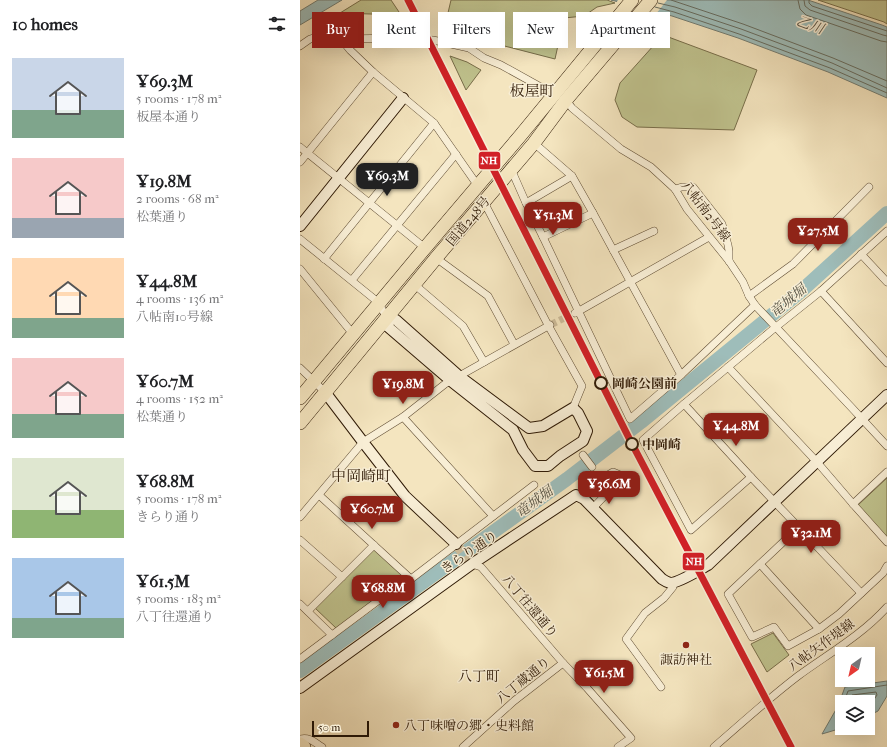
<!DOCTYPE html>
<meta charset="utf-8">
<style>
:root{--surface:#fff;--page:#f2f2f2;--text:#202124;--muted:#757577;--accent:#8f2418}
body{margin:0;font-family:"IM FELL French Canon","Noto Serif JP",serif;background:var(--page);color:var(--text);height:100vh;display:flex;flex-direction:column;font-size:15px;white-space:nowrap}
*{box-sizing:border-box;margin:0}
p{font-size:13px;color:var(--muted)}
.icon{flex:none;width:22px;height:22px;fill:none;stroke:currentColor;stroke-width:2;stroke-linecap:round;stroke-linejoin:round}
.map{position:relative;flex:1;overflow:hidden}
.details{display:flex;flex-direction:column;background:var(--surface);width:300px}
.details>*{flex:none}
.top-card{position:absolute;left:12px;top:12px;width:380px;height:36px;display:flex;gap:8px}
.needle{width:26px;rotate:214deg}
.buttons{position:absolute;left:535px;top:647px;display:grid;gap:8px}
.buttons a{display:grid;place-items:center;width:40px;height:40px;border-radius:0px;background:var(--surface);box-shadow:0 4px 16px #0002;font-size:20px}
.scale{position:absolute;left:12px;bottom:10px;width:57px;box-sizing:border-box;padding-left:4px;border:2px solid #2f1a06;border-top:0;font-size:11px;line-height:14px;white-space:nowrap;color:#2f1a06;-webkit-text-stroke:3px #f8eed5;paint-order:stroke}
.price{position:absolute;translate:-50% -34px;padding:0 9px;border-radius:8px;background:var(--accent);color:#fff;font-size:13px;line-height:26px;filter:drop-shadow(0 1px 2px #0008)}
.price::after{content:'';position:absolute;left:50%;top:24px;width:12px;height:9px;margin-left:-6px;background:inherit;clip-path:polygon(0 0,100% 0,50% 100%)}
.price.current{background:#222;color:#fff}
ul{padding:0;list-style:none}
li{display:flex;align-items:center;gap:12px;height:100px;padding:0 12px}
li span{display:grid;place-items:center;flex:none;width:112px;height:80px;border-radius:0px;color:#555}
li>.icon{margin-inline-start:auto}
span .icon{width:48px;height:48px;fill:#fffc;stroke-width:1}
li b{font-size:17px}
h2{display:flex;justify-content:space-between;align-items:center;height:48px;padding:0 12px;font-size:17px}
.chip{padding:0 14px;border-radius:0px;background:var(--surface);box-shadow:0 4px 16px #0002;font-size:14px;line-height:36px}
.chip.current{background:var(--accent);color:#fff}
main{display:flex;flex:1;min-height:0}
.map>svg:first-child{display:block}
</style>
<main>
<section class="details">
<h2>10 homes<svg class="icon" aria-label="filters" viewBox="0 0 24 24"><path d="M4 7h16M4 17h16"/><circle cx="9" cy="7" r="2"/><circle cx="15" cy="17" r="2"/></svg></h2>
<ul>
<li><span style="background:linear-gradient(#c9d6e8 65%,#7fa58c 0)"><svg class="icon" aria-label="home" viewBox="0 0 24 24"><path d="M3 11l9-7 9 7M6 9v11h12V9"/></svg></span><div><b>¥69.3M</b><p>5 rooms · 178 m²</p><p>板屋本通り</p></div></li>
<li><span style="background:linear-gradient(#f6c9c9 75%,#9aa5b1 0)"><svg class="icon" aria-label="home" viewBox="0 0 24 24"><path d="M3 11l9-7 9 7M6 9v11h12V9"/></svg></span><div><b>¥19.8M</b><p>2 rooms · 68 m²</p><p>松葉通り</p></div></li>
<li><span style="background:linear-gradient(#ffd9b3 75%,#7fa58c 0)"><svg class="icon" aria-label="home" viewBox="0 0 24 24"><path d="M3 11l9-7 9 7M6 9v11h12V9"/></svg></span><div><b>¥44.8M</b><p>4 rooms · 136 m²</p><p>八帖南10号線</p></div></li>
<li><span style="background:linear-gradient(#f6c9c9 70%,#7fa58c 0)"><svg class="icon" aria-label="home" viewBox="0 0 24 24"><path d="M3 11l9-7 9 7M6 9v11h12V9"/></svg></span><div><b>¥60.7M</b><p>4 rooms · 152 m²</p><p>松葉通り</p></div></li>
<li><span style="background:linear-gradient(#dfe7d0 65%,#8fb573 0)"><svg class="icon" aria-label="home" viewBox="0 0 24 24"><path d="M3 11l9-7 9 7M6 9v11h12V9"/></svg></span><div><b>¥68.8M</b><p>5 rooms · 178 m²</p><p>きらり通り</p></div></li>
<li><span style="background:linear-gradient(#a9c7e8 75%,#7fa58c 0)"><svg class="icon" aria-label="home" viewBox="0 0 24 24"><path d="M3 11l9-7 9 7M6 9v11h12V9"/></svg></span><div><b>¥61.5M</b><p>5 rooms · 183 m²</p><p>八丁往還通り</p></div></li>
</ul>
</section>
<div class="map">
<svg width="587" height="747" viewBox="0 0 587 747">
<rect width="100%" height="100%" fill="#f4e5bf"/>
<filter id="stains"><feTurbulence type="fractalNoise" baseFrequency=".005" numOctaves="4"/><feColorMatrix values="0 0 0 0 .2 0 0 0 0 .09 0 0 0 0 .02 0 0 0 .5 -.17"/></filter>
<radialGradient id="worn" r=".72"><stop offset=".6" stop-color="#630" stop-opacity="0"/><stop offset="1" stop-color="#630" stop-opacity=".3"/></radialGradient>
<g fill="#c0c38e" stroke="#786e4a">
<polygon points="61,0 91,0 101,15 40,13"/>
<polygon points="151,0 307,0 315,3 297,7 284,16 264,18 255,59 189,42 144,30"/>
<polygon points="518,0 587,0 587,24 584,22"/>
<polygon points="363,35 457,70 434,130 337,127 322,117 315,100 320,83"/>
<polygon points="150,56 167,62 181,70 166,90"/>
<polygon points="587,478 587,539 557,506"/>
<polygon points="74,547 107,577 37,629 15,608"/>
<polygon points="473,633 489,655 467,672 451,644"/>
</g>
<g fill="#9ebdba" stroke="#727c72">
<polygon points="18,0 42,0 0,25 0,11"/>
<polygon points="311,0 508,0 582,25 587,27 587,98 528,72 438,38 372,16"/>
<polygon points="587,681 587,696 578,711 568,716 568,702 542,702 542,728 522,734 538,706 545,687"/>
</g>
<polygon fill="#f4e5bf" points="318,0 367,0 356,14 316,3"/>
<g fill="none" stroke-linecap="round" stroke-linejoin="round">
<g stroke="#666c60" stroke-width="1">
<polyline points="371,0 443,24 533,58 587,81"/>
<polyline points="498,0 500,9 506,15 581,41 587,42"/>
<polyline points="504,0 505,6 510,10 583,35 587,36"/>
<polyline points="509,0 509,3 512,6 587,31"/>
<polyline points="358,3 375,7 441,29 532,63 587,88"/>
<polyline points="355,7 374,12 439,34 530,68 587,93"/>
<polyline points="544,702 548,691 587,685"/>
<polyline points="549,702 552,695 576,692 577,695 571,704 568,706"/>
</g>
<polyline stroke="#9ebdba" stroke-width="14" points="0,671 267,479 341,422 500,292 587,213"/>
<polyline stroke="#cdbc9a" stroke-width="7" stroke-dasharray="7 3.5" stroke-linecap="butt" points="250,325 275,313"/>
<polyline stroke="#cdbc9a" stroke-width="10" stroke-dasharray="10 5" stroke-linecap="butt" points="156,544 168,560 172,564"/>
<defs>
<g id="street">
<polyline points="41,39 50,50 73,72 134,123 178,186"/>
<polyline points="0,46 10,39 20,36 41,39 102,38 133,40 169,48 184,58 201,65 239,86 245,92 255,92"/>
<polyline points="266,100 272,108 321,149 351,167 375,189 387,209 429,261 443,282 449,296 455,305 552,408 587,446"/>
<polyline points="234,143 272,176 293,213 381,375"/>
<polyline points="0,147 125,248"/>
<polyline points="0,162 73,72"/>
<polyline points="211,169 226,203 243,237 330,419 381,375 455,305"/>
<polyline points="375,189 382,187 393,187 422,224 428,245 429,251 429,261"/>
<polyline points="184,202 248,325 282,386 273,408"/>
<polyline points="226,203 272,176"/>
<polyline points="243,237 293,213"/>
<polyline points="0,239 73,298 79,304 87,318"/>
<polyline points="313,250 354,231"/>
<polyline points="561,254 587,282"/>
<polyline points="136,258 188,296 214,344"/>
<polyline points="24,259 134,123"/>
<polyline points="0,269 53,334"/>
<polyline points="52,280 156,154"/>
<polyline points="115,285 163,326 184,362"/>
<polyline points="521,291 587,363"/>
<polyline points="449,296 493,264 569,187"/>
<polyline points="275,313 279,311 409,237"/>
<polyline points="428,367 517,462 553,504 587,542"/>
<polyline points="0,368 25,392"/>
<polyline points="384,404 451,477 561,593"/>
<polyline points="103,417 193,516"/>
<polyline points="283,455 292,467"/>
<polyline points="451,477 391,530 343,440 384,404 471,331 521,291 587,231"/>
<polyline points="19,495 111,579"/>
<polyline points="553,504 587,472"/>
<polyline points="293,508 311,489 318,486 321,482 320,475 313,472 308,475 306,482 311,489"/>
<polyline points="0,517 63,442 103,417 145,384 250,325"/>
<polyline points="498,528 428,594 452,637 474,627 488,646 519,629"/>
<polyline points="0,540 42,577"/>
<polyline points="172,564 181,567 263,663 287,688 331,738 318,747"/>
<polyline points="460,564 519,629 539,614 583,573 587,566"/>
<polyline points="0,604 32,635"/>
<polyline points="8,611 74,545"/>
<polyline points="0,659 83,597 111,579 234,485"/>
<polyline points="361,687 326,639 345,613 364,598 373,587 372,583"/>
<path d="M 0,739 C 10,737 14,742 22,747"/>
<polyline points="163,747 214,701 263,663"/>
<path d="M 414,747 C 442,723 469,698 498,676 C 528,654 562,635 587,607"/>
</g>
<g id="secondary">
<polyline points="0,226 103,98"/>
<polygon points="87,318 96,320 159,376 229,428 243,426 273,408 278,413 287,431 283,441 260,456 248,466 235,466 223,450 213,430 151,381 87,326"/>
<polyline points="25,392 63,442 105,496 156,544"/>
<path d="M 0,688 L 172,564 L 276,495 L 284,499 L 362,579 C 365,581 367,582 370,583 C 379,583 399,570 408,565 L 587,395"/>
</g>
<g id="highway">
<polyline points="0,398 125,248 220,136 332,0"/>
<polyline points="0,423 136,258 234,143 266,100 351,0"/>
<polyline points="0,744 4,747"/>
</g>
</defs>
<use href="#street" stroke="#604d34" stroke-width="8"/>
<use href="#secondary" stroke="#2f1a06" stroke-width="12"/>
<use href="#highway" stroke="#2f1a06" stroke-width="14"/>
<use href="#street" stroke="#f8eed5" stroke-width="7"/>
<use href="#secondary" stroke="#f8eed5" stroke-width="10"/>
<use href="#highway" stroke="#f4e5bf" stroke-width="13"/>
<defs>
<polyline id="rail-1" points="108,0 330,440 491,747"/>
</defs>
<use href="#rail-1" stroke="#f8eed5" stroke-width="10"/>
<use href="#rail-1" stroke="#d12027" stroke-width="7"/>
</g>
<g fill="#f8eed5" stroke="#2f1a06" stroke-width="2">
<circle cx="301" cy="383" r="6"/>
<circle cx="332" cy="444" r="6"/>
</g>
<g fill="#8f2418" stroke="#f8eed5" stroke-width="1.5">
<circle cx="386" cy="645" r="4"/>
<circle cx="96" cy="725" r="4"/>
</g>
<g text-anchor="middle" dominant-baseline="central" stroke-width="3" stroke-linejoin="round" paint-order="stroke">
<g font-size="13" fill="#2f1a06" stroke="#f8eed5">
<text transform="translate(406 211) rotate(53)">八帖南2号線</text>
<text transform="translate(168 221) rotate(-50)">国道248号</text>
<text transform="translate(169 552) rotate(-34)">きらり通り</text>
<text transform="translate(230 606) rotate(50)">八丁往還通り</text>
<text transform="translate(521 645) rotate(-36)">八帖矢作堤線</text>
<text transform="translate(223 680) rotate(-39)">八丁蔵通り</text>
</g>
<g font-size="13" font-weight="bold" fill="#2f1a06" stroke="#f8eed5" text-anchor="start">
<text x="312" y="383">岡崎公園前</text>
<text x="342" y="444">中岡崎</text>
</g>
<g font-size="13" fill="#2f1a06" stroke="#f8eed5">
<text x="386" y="659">諏訪神社</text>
<text x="104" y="725" text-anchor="start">八丁味噌の郷・史料館</text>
</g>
<g font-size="14" font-style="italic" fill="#565345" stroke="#f8eed5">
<text transform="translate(510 25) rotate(20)">乙川</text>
<text transform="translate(488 301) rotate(-40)">竜城堀</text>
<text transform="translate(234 502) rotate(-36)">竜城堀</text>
</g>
<g font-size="14" fill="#2f1a06" stroke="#f8eed5">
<text x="179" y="676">八丁町</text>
</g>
<g font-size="15" fill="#2f1a06" stroke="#f8eed5">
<text x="232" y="91">板屋町</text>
<text x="61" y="476">中岡崎町</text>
</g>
</g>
<g stroke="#f8eed5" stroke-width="1.5">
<rect x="178" y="151" width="23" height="19" rx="4" fill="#d12027"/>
<rect x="382" y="552" width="23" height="19" rx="4" fill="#d12027"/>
</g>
<g font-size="11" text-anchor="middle" font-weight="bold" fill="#fff">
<text x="189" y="164">NH</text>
<text x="394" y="565">NH</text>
</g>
<rect width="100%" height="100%" filter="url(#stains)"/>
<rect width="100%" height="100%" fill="url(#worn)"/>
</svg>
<div class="buttons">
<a><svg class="needle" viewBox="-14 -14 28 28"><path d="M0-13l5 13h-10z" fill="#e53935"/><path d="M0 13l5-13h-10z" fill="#757577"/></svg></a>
<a><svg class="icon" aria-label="layers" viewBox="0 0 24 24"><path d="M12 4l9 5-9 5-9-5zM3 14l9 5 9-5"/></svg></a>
</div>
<div class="scale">50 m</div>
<b class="price current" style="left:87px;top:197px">¥69.3M</b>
<b class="price" style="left:253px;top:236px">¥51.3M</b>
<b class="price" style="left:518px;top:252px">¥27.5M</b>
<b class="price" style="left:103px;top:405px">¥19.8M</b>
<b class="price" style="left:436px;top:447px">¥44.8M</b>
<b class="price" style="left:309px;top:505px">¥36.6M</b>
<b class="price" style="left:72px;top:530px">¥60.7M</b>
<b class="price" style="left:511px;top:554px">¥32.1M</b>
<b class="price" style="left:83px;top:609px">¥68.8M</b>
<b class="price" style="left:304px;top:694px">¥61.5M</b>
<div class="top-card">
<a class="chip current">Buy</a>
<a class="chip">Rent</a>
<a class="chip">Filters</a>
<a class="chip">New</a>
<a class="chip">Apartment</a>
</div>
</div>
</main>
